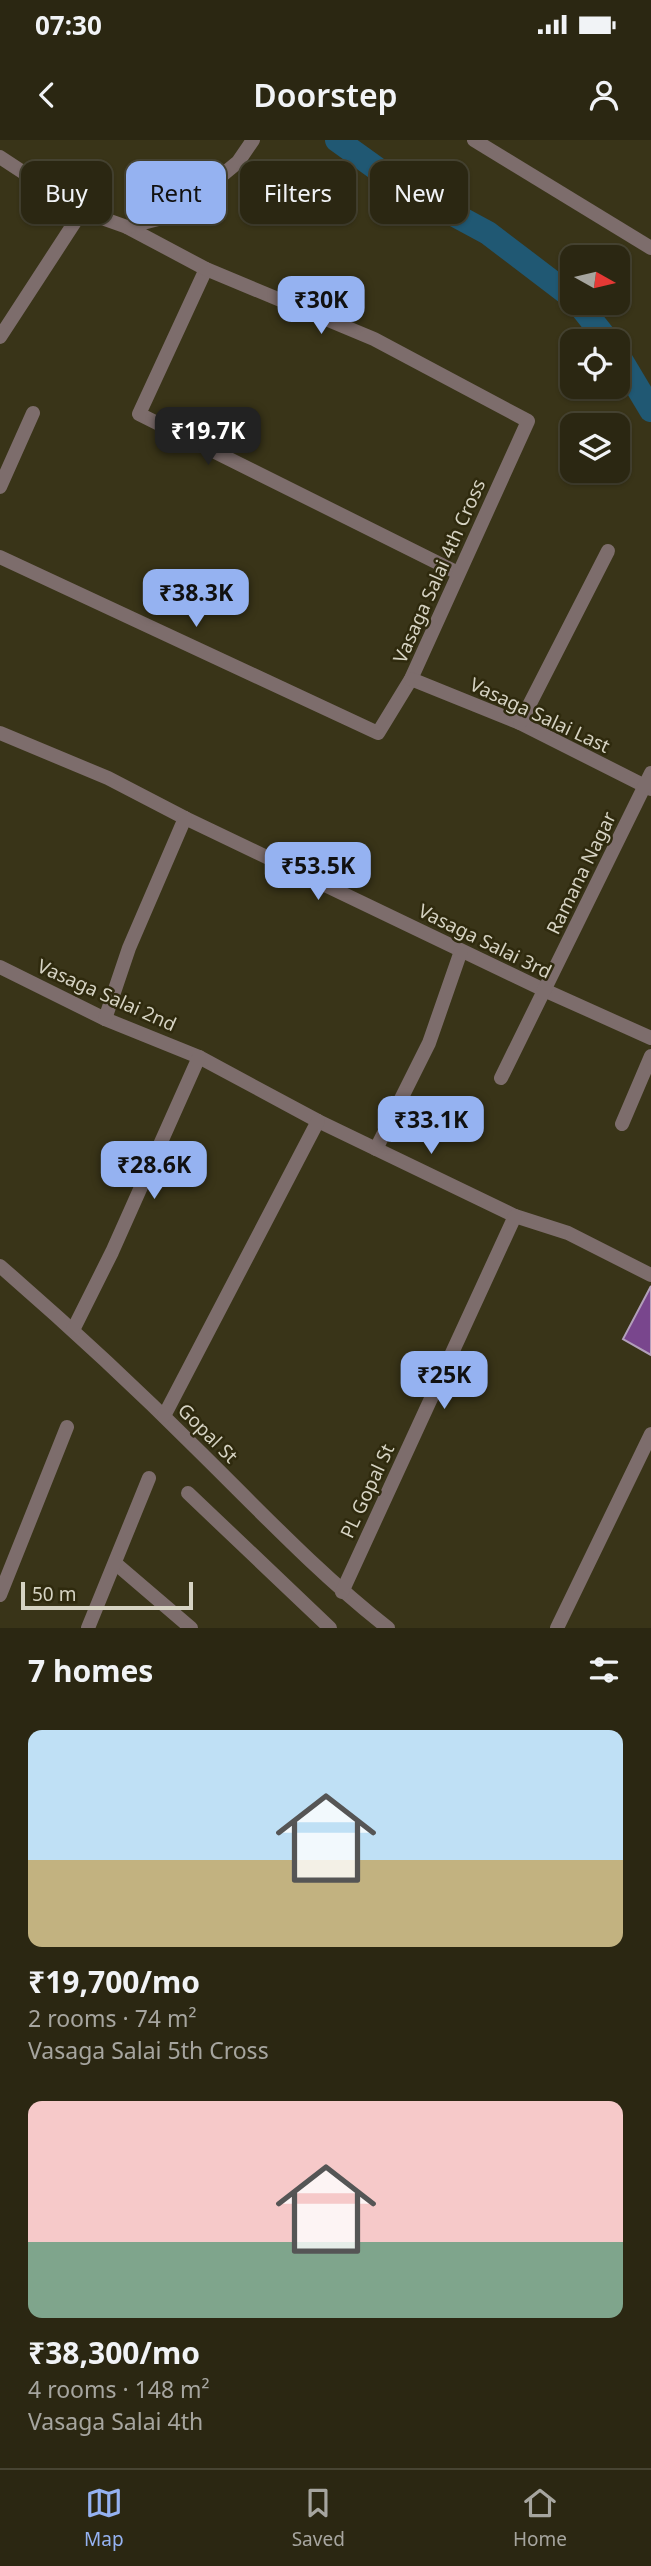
<!DOCTYPE html>
<meta charset="utf-8">
<style>
:root{--surface:#2b2712;--page:#373320;--text:#f1f3f6;--muted:#a6a59f;--line:#474432;--accent:#95b2f1}
body{margin:0;font-family:"Noto Sans",sans-serif;background:var(--page);color:var(--text);height:100vh;display:flex;flex-direction:column;font-size:26px;white-space:nowrap}
*{box-sizing:border-box;margin:0}
p{font-size:23px;color:var(--muted)}
.icon{flex:none;width:38px;height:38px;fill:none;stroke:currentColor;stroke-width:2;stroke-linecap:round;stroke-linejoin:round}
.map{position:relative;height:1488px;overflow:hidden}
.sheet{display:flex;flex-direction:column;background:var(--surface);flex:1}
.sheet>*{flex:none}
.guide{position:absolute;left:21px;top:21px;width:609px;height:63px;display:flex;gap:14px}
.needle{width:46px;rotate:98deg}
.controls{position:absolute;left:560px;top:105px;display:grid;gap:14px}
.controls a{display:grid;place-items:center;width:70px;height:70px;border-radius:14px;background:var(--surface);box-shadow:0 2px 5px #0004,0 0 0 2px var(--line);font-size:35px}
.scale{position:absolute;left:21px;bottom:18px;width:172px;box-sizing:border-box;padding-left:7px;border:4px solid #d6d3c3;border-top:0;font-size:19px;line-height:24px;white-space:nowrap;color:#d6d3c3;-webkit-text-stroke:5px #2f2a0e;paint-order:stroke}
.price{position:absolute;translate:-50% -60px;padding:0 16px;border-radius:14px;background:var(--accent);color:#111;font-size:23px;line-height:46px;filter:drop-shadow(0 2px 4px #0008)}
.price::after{content:'';position:absolute;left:50%;top:42px;width:21px;height:16px;margin-left:-10px;background:inherit;clip-path:polygon(0 0,100% 0,50% 100%)}
.price.current{background:#222;color:#fff}
ul{padding:0;list-style:none}
li{display:grid;align-content:center;gap:14px;height:371px;padding:0 28px}
li span{display:grid;place-items:center;height:217px;border-radius:14px;color:#555}
li>.icon{margin-inline-start:auto}
span .icon{width:126px;height:126px;fill:#fffc;stroke-width:1}
li b{font-size:30px}
h2{display:flex;justify-content:space-between;align-items:center;height:84px;padding:0 28px;font-size:30px}
.tag{padding:0 24px;border-radius:14px;background:var(--surface);box-shadow:0 2px 5px #0004,0 0 0 2px var(--line);font-size:24px;line-height:63px}
.tag.current{background:var(--accent);color:#111}
.status{display:flex;justify-content:space-between;align-items:center;height:49px;padding:0 35px;background:var(--surface);direction:ltr}
.status svg{height:19px;fill:currentColor}
header{display:flex;justify-content:space-between;align-items:center;height:91px;padding:0 28px;background:var(--surface);font-size:32px;font-weight:600}
.menu{display:flex;justify-content:space-around;align-items:center;height:98px;border-top:2px solid var(--line);background:var(--surface);font-size:19px;color:var(--muted)}
.menu a{display:grid;justify-items:center;gap:4px}
.menu .current{color:var(--accent)}
.map>svg:first-child{display:block}
</style>
<div class="status"><b>07:30</b><svg viewBox="0 0 49 12"><path d="M0 12V9h3v3zM5 12V6h3v6zM10 12V3h3v9zM15 12V0h3v12zM26 1h20v11H26zM47 4h2v5h-2z"/></svg></div>
<header><svg class="icon" aria-label="back" viewBox="0 0 24 24"><path d="M15 5l-7 7 7 7"/></svg>Doorstep<svg class="icon" aria-label="person" viewBox="0 0 24 24"><circle cx="12" cy="8" r="4"/><path d="M4 21q1-7 8-7t8 7"/></svg></header>
<div class="map">
<svg width="651" height="1488" viewBox="0 0 651 1488">
<rect width="100%" height="100%" fill="#393418"/>
<g fill="none" stroke-linecap="round" stroke-linejoin="round">
<g stroke="#205873" stroke-width="24">
<polyline points="337,0 401,46 488,93 572,157"/>
<polyline points="578,163 608,201"/>
<polyline points="618,215 651,270"/>
</g>
</g>
<polygon fill="#79468d" stroke="#b29fba" stroke-width="2" points="651,1146 651,1215 623,1199"/>
<g fill="none" stroke-linecap="round" stroke-linejoin="round">
<g stroke="#7d6d6c" stroke-width="14">
<polyline points="206,129 139,274 458,433"/>
<polyline points="0,197 82,71"/>
<polyline points="0,347 33,273"/>
<polyline points="0,417 378,593 411,539 528,281 374,199 206,129 127,87"/>
<polyline points="411,539 520,583 651,649"/>
<polyline points="520,583 608,411"/>
<polyline points="0,593 108,638 185,678 544,850 651,898"/>
<polyline points="0,827 105,879 199,917 318,981 515,1076 568,1093 651,1135"/>
<polyline points="105,879 129,808 185,678"/>
<polyline points="501,938 651,633"/>
<polyline points="622,984 651,916"/>
<polyline points="376,1009 429,903 461,811"/>
<path d="M 0,1126 C 68,1185 134,1246 198,1310 C 260,1371 319,1434 388,1488"/>
<polyline points="73,1190 112,1112 199,917"/>
<polyline points="164,1276 318,981"/>
<polyline points="188,1353 330,1488"/>
<polyline points="115,1423 191,1488"/>
<polyline points="342,1452 515,1076"/>
<polyline points="0,1455 67,1287"/>
<polyline points="88,1488 149,1338"/>
<polyline points="557,1488 651,1294"/>
</g>
<g stroke="#7d6d6c" stroke-width="14">
<polyline points="474,0 651,108"/>
<polyline points="0,17 82,71 127,87 174,75 238,22 253,0"/>
</g>
</g>
<g text-anchor="middle" dominant-baseline="central" stroke-width="5" stroke-linejoin="round" paint-order="stroke">
<g font-size="19" fill="#d6d3c3" stroke="#2f2a0e">
<text transform="translate(439 431) rotate(-66)">Vasaga Salai 4th Cross</text>
<text transform="translate(540 575) rotate(25)">Vasaga Salai Last</text>
<text transform="translate(581 733) rotate(-64)">Ramana Nagar</text>
<text transform="translate(485 801) rotate(26)">Vasaga Salai 3rd</text>
<text transform="translate(107 855) rotate(24)">Vasaga Salai 2nd</text>
<text transform="translate(208 1293) rotate(45)">Gopal St</text>
<text transform="translate(367 1351) rotate(-65)">PL Gopal St</text>
</g>
</g>
</svg>
<div class="controls">
<a><svg class="needle" viewBox="-14 -14 28 28"><path d="M0-13l5 13h-10z" fill="#e53935"/><path d="M0 13l5-13h-10z" fill="#a6a59f"/></svg></a>
<a><svg class="icon" aria-label="locate" viewBox="0 0 24 24"><circle cx="12" cy="12" r="6"/><path d="M12 2v4M12 18v4M2 12h4M18 12h4"/></svg></a>
<a><svg class="icon" aria-label="layers" viewBox="0 0 24 24"><path d="M12 4l9 5-9 5-9-5zM3 14l9 5 9-5"/></svg></a>
</div>
<div class="scale">50 m</div>
<b class="price" style="left:321px;top:196px">₹30K</b>
<b class="price current" style="left:208px;top:327px">₹19.7K</b>
<b class="price" style="left:196px;top:489px">₹38.3K</b>
<b class="price" style="left:318px;top:762px">₹53.5K</b>
<b class="price" style="left:431px;top:1016px">₹33.1K</b>
<b class="price" style="left:154px;top:1061px">₹28.6K</b>
<b class="price" style="left:444px;top:1271px">₹25K</b>
<div class="guide">
<a class="tag">Buy</a>
<a class="tag current">Rent</a>
<a class="tag">Filters</a>
<a class="tag">New</a>
</div>
</div>
<section class="sheet">
<h2>7 homes<svg class="icon" aria-label="filters" viewBox="0 0 24 24"><path d="M4 7h16M4 17h16"/><circle cx="9" cy="7" r="2"/><circle cx="15" cy="17" r="2"/></svg></h2>
<ul>
<li><span style="background:linear-gradient(#bfe0f5 60%,#c2b280 0)"><svg class="icon" aria-label="home" viewBox="0 0 24 24"><path d="M3 11l9-7 9 7M6 9v11h12V9"/></svg></span><div><b>₹19,700/mo</b><p>2 rooms · 74 m²</p><p>Vasaga Salai 5th Cross</p></div></li>
<li><span style="background:linear-gradient(#f6c9c9 65%,#7fa58c 0)"><svg class="icon" aria-label="home" viewBox="0 0 24 24"><path d="M3 11l9-7 9 7M6 9v11h12V9"/></svg></span><div><b>₹38,300/mo</b><p>4 rooms · 148 m²</p><p>Vasaga Salai 4th</p></div></li>
</ul>
</section>
<nav class="menu">
<a class="current"><svg class="icon" aria-label="map" viewBox="0 0 24 24"><path d="M3 6l6-2 6 2 6-2v14l-6 2-6-2-6 2zM9 4v14M15 6v14"/></svg>Map</a>
<a><svg class="icon" aria-label="saved" viewBox="0 0 24 24"><path d="M7 4h10v16l-5-4-5 4z"/></svg>Saved</a>
<a><svg class="icon" aria-label="home" viewBox="0 0 24 24"><path d="M3 11l9-7 9 7M6 9v11h12V9"/></svg>Home</a>
</nav>
